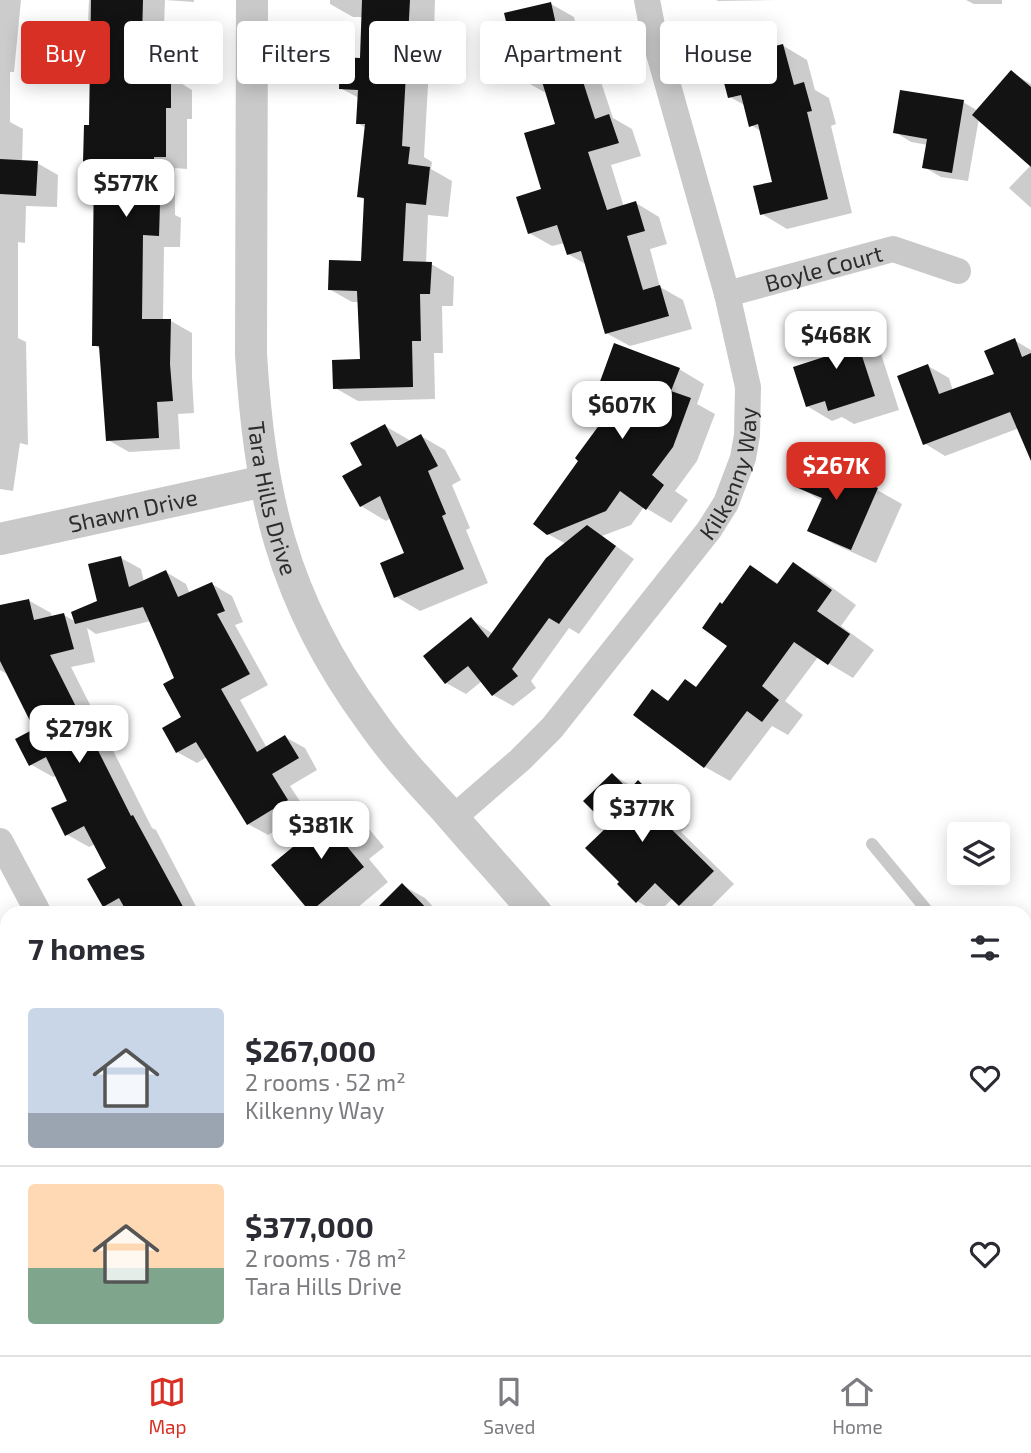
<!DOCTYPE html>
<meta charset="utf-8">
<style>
:root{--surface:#fff;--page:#f7f7f7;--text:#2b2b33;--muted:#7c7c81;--line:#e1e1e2;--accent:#d93025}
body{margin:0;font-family:"Exo 2",sans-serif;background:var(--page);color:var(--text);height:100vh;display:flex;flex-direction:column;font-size:26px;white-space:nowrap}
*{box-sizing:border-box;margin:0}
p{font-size:23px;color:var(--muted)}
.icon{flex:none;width:38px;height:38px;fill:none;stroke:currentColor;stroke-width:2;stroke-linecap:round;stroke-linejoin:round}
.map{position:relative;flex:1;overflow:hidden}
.panel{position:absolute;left:0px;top:906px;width:1032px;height:450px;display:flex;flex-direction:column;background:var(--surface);border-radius:21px 21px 0 0;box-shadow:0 4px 18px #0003}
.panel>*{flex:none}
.guide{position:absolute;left:21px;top:21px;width:990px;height:63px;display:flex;gap:14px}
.fabs{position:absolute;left:947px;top:822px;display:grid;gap:14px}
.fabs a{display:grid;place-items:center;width:63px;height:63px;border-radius:7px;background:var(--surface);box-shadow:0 4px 18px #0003;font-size:35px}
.price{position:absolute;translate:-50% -60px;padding:0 16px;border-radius:14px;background:#fff;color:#222;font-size:23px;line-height:46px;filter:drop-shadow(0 2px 4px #0008)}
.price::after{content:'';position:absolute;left:50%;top:42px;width:21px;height:16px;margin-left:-10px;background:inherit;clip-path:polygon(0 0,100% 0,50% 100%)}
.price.on{background:var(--accent);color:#fff}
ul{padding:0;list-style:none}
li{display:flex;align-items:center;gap:21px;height:175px;padding:0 28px}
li+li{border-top:2px solid var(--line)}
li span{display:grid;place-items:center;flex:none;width:196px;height:140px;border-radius:7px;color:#555}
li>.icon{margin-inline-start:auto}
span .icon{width:84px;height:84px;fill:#fffc;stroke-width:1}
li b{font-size:30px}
h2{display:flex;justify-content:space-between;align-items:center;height:84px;padding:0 28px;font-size:30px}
.chip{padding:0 24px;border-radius:7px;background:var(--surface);box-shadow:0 4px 18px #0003;font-size:24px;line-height:63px}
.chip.on{background:var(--accent);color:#fff}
.menu{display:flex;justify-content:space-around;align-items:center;height:98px;border-top:2px solid var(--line);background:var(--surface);font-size:19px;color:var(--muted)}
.menu a{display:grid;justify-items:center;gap:4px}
.menu .on{color:var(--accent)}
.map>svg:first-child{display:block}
</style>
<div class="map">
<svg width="1031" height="1355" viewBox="0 0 1031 1355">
<rect width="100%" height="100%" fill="#fff"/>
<g fill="#0003">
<polygon points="0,0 21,0 14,72 10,72 10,122 23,129 22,162 37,163 58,175 57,207 26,206 25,243 18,242 18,338 26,342 28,445 20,443 13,491 0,489"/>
<polygon points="89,0 194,0 194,2 165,0 162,77 171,77 192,90 192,119 187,119 187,169 175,168 175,215 181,218 180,247 164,247 163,321 171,321 192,333 192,377 194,413 178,414 180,449 129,452 108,440 100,349 94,345 95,167 85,161 90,126 92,23 88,20"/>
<polygon points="330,0 435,0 434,31 431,31 424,157 432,162 431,169 452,181 448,217 428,215 426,263 431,264 454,277 453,306 442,306 443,353 434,353 435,399 358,401 335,388 362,361 359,302 352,302 329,289 362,263 365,200 359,196 366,128 357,123 359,98 340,88 362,60 363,17 353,17 330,4"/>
<polygon points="716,0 775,0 718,1"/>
<polygon points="966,0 1002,0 1002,4 974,4"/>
<polygon points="551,4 574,17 578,35 588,33 611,46 618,75 600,79 613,118 632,129 641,156 611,165 624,207 636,203 659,217 667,244 650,249 660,287 683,300 692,329 630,346 606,333 587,265 568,254 565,243 552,246 529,233 544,190 557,125 547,91 544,92 521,79"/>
<polygon points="782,45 807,60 815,90 829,98 836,124 831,126 852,213 787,229 762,214 774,183 762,132 751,125 746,106 730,97"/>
<polygon points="1011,72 1031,84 1031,165 979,118 968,181 941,177 924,167 928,145 911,142 895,132 963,102 978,111"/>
<polygon points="1031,165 1031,208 1009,188"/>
<polygon points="850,321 875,335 899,410 854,424 842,417 832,421 807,406"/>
<polygon points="1014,340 1031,350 1031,438 1019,428 945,456 924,443 928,366 949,378 953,391 996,375"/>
<polygon points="679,369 704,384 697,404 715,414 697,461 675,491 688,500 671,523 644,507 631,525 602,536 634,559 579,634 569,628 531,681 536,688 513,706 493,695 482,681 466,694 446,683 471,619 493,634 566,544 548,534 581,460 614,408 596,397"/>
<polygon points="385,426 411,441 421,436 445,450 461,480 452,485 470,528 466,530 488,583 420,611 395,596 406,554 391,518 386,521 361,506 364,466"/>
<polygon points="795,485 877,490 902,504 876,563 834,544 810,530 822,501"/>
<polygon points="121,558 141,569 144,582 166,572 186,584 190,594 212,584 232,596 243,622 235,625 268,685 240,700 267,748 285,737 305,748 317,770 290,786 307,812 268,835 248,824 207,757 197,763 177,752 184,718 176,679 151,621 96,634 87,628 95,662 71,667 152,828 156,830 200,914 108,914 89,880 109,869 95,844 89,847 66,834 70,801 57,775 53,777 30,764 37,730 9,675 0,670 0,607 28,600 51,613 52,618 64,615 76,622 99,602"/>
<polygon points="794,564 819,578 856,605 841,626 874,650 853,678 818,657 785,701 803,715 788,735 772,726 730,781 705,767 636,715 653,692 670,702 697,688 729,646 723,606 751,567 779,584"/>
<polygon points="612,775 634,787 638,782 659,794 689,825 681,832 734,884 704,914 695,914 680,905 673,898 658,913 637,901 610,826"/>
<polygon points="340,810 365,824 384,847 369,859 388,882 350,914 315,914 311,911"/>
<polygon points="402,885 425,898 440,914 374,914"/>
<polygon points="0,940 5,948 0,951"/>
<polygon points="0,1001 7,1005 7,1128 0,1120 0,1112 2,1111 0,1108"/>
<polygon points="7,1314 7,1349 108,1349 111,1351 108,1355 0,1355 0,1323"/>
<polygon points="280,1349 354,1349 352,1355 278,1355"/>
<polygon points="548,1349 742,1349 737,1355 543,1355"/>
</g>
<g fill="#131313">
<polygon points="91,0 143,0 141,75 171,76 171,108 166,108 166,157 154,157 154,204 160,204 159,236 143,235 142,319 171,319 170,364 173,401 157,402 159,438 106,441 99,346 92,346 94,162 83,162 84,125 89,125"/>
<polygon points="362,0 410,0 402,146 410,147 408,164 430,167 426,205 406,203 403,261 432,262 430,294 420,294 421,341 412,341 413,387 333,389 332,360 360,359 357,291 328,290 329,260 361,261 364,198 357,197 365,124 356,124 358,90 339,89 340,57 360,58"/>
<polygon points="551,2 559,38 588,31 596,62 578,66 595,119 609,114 619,143 588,152 607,210 636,201 645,231 627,236 643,290 660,285 669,316 605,334 581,251 567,255 557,225 528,234 516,197 541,189 524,133 555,124 540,75 520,80 504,13"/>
<polygon points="783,44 794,85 804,82 812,111 807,112 828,199 760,215 753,186 772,182 758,124 749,127 741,95 728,98 718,60"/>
<polygon points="1011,70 1031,87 1031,167 972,115"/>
<polygon points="900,90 964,100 952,173 922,168 927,139 893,133"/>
<polygon points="0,159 38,161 36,196 0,194"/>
<polygon points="850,319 875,396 828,411 825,401 806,407 793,367 830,355 821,329"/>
<polygon points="1015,338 1022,357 1031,353 1031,461 1010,412 923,445 897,376 928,364 939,394 994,374 984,351"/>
<polygon points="614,343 680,368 671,391 691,398 673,447 652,475 664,485 646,510 620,491 606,511 547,535 533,524 578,461 575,458 614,405 594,398"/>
<polygon points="385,424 397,447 421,434 438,466 428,471 446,514 442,516 464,569 394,598 380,563 404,553 380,496 360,507 342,476 362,465 350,443"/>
<polygon points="806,456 878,488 851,550 807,531 822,498 793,486"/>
<polygon points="587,525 616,546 559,624 549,618 512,669 518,676 492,696 468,666 445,684 423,656 471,617 488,638 546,558"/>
<polygon points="121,556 129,587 166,570 178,597 212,582 225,611 217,614 250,674 221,689 257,752 285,735 299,758 272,774 288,800 247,825 196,742 176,753 162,728 181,717 163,684 174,678 143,607 75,624 71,612 97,601 88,564"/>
<polygon points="793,562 832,590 817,611 850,634 828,665 794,642 762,686 779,700 762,722 747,711 704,768 633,715 652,689 668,701 685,679 696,687 727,646 702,628 720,602 722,604 750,565 777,584"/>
<polygon points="29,599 34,620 64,613 74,649 50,655 131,816 133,815 187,914 128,914 119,898 103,907 87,879 106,868 84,826 65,836 51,808 67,801 46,757 29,766 15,739 34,729 0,661 0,605"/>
<polygon points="612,773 629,790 638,780 669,812 661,819 714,871 679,906 655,883 636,903 617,884 619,882 585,848 608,826 583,801"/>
<polygon points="340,808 360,832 345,844 364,867 310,912 271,865"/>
<polygon points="402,883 432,914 371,914"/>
</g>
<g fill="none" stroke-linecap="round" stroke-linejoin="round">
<g stroke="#c9c9c9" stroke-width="12">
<polyline points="872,844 930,914"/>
<polyline points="1026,1021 1031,1027"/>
<polyline points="1026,1255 1031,1254"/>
<polyline points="419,1355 423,1349"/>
<polyline points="753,1355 757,1349"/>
</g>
<g stroke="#c9c9c9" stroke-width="26">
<path id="s1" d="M 727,294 L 893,249 L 958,271"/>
<path id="s2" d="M 453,818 L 520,760 L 552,728 L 709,530 L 726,503 L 743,458 L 747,435 L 748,387 L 727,294 L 654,36 L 647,0"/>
<polyline points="0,841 39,914"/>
<polyline points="161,1355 166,1349"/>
</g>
<g stroke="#c9c9c9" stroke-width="32">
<path id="s3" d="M 252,0 L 251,354 C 255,418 262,481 280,542 C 299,606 332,668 371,721 C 393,753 420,782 446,810 C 476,845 507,879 537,914"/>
<path id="s4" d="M 0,539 L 265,481"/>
<polyline points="889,1349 894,1355"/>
<polyline points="956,1349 961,1355"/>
</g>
</g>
<g text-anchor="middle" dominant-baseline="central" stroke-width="7" stroke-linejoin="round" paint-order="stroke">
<g font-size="23" fill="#2c2c2c" stroke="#fff">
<text stroke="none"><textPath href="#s1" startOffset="100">Boyle Court</textPath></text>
<text stroke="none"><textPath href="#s2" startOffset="448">Kilkenny Way</textPath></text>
<text stroke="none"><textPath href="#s3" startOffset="500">Tara Hills Drive</textPath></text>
<text stroke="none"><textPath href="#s4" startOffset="136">Shawn Drive</textPath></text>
</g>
</g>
</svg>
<div class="fabs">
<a><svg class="icon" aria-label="layers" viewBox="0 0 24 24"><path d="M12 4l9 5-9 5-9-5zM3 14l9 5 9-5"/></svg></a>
</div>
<b class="price" style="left:126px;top:219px">$577K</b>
<b class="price" style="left:836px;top:371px">$468K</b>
<b class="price" style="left:622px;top:441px">$607K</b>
<b class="price on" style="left:836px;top:502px">$267K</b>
<b class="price" style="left:79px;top:765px">$279K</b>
<b class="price" style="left:642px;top:844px">$377K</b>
<b class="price" style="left:321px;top:861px">$381K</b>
<div class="guide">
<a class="chip on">Buy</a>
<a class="chip">Rent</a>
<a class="chip">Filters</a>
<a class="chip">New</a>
<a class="chip">Apartment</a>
<a class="chip">House</a>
</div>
<section class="panel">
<h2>7 homes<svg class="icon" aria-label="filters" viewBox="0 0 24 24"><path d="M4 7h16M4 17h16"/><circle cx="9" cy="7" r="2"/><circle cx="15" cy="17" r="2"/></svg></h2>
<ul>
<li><span style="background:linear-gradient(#c9d6e8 75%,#9aa5b1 0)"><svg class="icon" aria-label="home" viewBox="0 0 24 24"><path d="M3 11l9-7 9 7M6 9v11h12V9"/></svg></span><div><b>$267,000</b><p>2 rooms · 52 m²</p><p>Kilkenny Way</p></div><svg class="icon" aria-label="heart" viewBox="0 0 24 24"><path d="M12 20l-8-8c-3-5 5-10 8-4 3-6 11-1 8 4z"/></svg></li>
<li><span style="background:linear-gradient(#ffd9b3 60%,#7fa58c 0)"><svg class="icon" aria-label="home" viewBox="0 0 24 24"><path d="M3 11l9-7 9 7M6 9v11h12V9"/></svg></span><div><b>$377,000</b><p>2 rooms · 78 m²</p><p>Tara Hills Drive</p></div><svg class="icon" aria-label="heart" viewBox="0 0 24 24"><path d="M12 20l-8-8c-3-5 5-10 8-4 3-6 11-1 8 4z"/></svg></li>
</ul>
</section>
</div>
<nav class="menu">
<a class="on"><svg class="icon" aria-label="map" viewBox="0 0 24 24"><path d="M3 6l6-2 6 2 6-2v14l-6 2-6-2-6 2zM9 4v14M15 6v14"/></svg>Map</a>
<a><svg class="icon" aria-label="saved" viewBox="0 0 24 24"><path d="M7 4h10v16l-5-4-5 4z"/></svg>Saved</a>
<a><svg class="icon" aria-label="home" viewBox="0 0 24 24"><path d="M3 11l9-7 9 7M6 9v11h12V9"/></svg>Home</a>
</nav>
